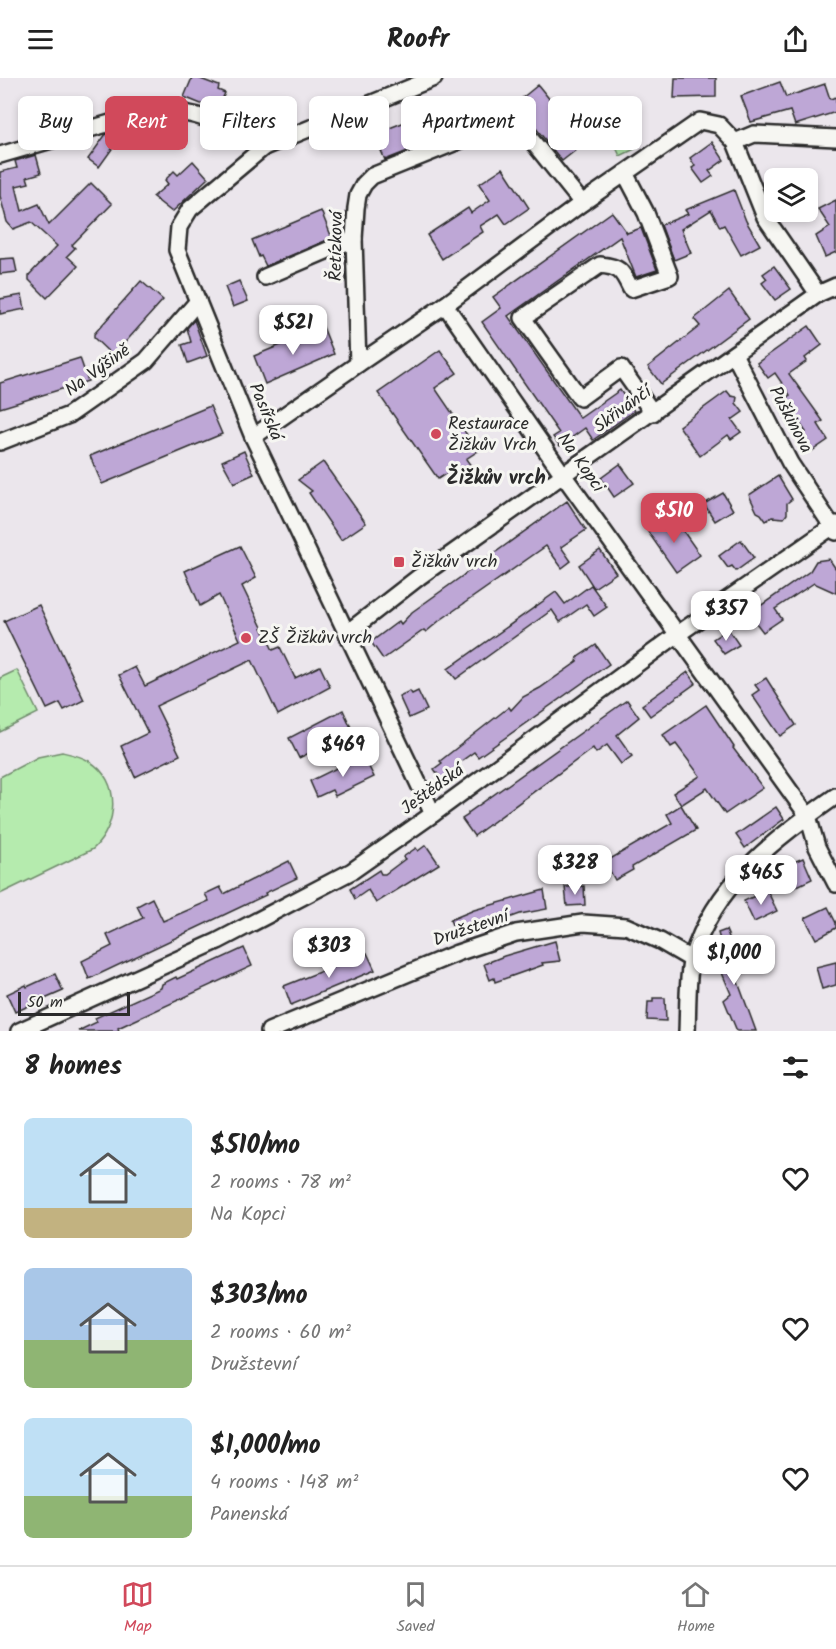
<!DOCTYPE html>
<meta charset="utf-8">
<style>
:root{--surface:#fff;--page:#f2f2f2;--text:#222;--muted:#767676;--line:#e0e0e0;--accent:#d1495b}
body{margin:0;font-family:Kalam,sans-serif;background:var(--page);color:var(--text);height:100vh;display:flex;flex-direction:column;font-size:22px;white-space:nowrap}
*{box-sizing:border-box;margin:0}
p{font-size:20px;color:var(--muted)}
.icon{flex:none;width:33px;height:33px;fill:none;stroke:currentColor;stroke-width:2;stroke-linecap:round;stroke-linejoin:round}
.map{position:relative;height:953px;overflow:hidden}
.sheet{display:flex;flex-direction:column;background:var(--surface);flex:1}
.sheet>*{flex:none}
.banner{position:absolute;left:18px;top:18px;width:801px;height:54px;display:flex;gap:12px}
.controls{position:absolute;left:764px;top:90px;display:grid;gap:12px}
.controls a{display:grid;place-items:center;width:54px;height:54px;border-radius:9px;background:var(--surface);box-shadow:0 3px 9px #0003;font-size:30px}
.scale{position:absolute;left:18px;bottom:15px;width:112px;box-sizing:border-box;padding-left:6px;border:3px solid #2b2b2b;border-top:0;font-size:16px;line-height:21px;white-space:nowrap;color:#2b2b2b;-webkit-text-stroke:4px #f6f6f2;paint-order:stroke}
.price{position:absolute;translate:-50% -51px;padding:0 14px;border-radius:12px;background:#fff;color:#222;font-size:20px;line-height:39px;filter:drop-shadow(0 2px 3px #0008)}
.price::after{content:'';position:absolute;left:50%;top:36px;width:18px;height:14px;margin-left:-9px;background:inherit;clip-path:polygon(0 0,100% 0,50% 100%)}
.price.active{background:var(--accent);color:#fff}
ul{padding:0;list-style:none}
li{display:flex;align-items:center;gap:18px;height:150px;padding:0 24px}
li span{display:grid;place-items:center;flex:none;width:168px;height:120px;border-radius:9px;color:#555}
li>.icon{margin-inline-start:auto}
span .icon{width:72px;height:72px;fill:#fffc;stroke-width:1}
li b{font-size:26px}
h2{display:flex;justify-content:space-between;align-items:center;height:72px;padding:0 24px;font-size:26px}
.pill{padding:0 21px;border-radius:9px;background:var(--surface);box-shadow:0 3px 9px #0003;font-size:21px;line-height:54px}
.pill.active{background:var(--accent);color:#fff}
header{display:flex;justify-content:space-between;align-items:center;height:78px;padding:0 24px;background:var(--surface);font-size:27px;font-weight:800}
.tabs{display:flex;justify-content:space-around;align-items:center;height:84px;border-top:2px solid var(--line);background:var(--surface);font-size:16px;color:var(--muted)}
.tabs a{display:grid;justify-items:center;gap:3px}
.tabs .active{color:var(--accent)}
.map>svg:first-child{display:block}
</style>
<header><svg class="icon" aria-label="menu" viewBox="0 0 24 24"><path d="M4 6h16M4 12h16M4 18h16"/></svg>Roofr<svg class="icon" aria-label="share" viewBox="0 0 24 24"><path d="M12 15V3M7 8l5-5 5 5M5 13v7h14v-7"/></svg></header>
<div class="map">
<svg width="836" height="953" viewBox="0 0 836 953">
<rect width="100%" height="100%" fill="#ebe6ec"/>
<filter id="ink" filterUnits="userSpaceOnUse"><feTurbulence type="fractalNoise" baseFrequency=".0167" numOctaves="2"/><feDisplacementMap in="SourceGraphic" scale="12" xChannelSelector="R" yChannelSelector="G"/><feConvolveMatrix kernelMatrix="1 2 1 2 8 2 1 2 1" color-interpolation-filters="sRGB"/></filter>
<g filter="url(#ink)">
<g fill="#b5ebae" stroke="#708b6c" stroke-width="1.5">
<polygon points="622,38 637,70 620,78 605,45"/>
<polygon points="17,592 38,635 0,654 0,600"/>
<path d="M 62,674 C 71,676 81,678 89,683 C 122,703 118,748 93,771 L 0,816 L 0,699 L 38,679 Z"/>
</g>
<g fill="#bea7d6" stroke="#2b2b2b" stroke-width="1.5">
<polygon points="192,0 198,0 219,8 218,12 225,15 220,26 213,23 211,30 184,19"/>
<polygon points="675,0 716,0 716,19 674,20"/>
<polygon points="780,4 786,19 825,6 830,21 836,19 836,34 795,47 790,33 751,44 741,18"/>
<polygon points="538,7 585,65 562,83 516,25"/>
<polygon points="444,28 454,54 438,59 438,61 385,82 374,56 428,35 428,37"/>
<polygon points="106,56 117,64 99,89 88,81"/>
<polygon points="712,64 724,82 709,93 713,98 703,105 692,90 695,88 690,80"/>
<polygon points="36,77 41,95 27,99 29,105 16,108 22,133 39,126 49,147 91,105 112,126 72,167 75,170 67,178 78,188 47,220 29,202 29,197 57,168 31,144 13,151 7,144 0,118 0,94 17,90 15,83"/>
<polygon points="193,83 208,100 172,134 153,119 168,106 165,102 174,93 178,97"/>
<polygon points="503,90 529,130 506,146 499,136 480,148 483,154 442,181 427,157 468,130 471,135 490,122 479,106"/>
<polygon points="734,112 746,143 760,167 741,177 724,147 720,149 711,132 681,151 691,175 674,182 661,147 688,136 685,132"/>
<polygon points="836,122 836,174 825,179 816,158 830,149 818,131"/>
<polygon points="321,133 332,160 266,188 261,178 259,179 252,162"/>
<polygon points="612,134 627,155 641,150 657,192 636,199 620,159 508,238 580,340 620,312 634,333 593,362 585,350 560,368 553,359 559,355 482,244 501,230 493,219"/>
<polygon points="14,180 17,194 0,196 0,181"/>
<polygon points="774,188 791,211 775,222 762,205 767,201 763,196"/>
<polygon points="141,203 163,222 113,278 94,260 94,256"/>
<polygon points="239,203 248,223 233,229 225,209"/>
<polygon points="729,213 749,241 661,306 648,289 700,248 694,241"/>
<polygon points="22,217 25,231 0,236 0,221"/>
<polygon points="194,242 207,278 188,285 182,267 191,264 187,250"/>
<polygon points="809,248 822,267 805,280 807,283 789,296 823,343 818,346 828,362 812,373 801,357 806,354 794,337 786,331 788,323 786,320 790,317 775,295 768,300 757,285"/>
<polygon points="323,249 334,276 265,306 254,278 307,256 309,261"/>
<polygon points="440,272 457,295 435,310 478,373 466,381 474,392 457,403 450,393 438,401 378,315"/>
<polygon points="80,280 88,303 0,330 0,305"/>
<polygon points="727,313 731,318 737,319 736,325 743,334 732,342 741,354 731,361 728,357 700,378 679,348"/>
<polygon points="210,328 222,356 102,406 90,378"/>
<polygon points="244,373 254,396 234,405 222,383"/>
<polygon points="323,384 366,445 341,462 309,415 312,413 298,402"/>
<polygon points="620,386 634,405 614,419 601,400"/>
<polygon points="778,398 792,421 787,425 787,436 784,440 772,439 766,443 761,436 757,434 749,417"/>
<polygon points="723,415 733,432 715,443 704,426"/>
<polygon points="567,423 586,452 561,469 571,483 562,490 546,468 439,543 426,554 424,552 383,581 371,564 399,543 401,546 412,534"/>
<polygon points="672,437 700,477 676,494 648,454"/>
<polygon points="741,462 754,480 736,493 732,488 728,490 719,478"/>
<polygon points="240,468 256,500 242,508 273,572 280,569 295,600 320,588 330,609 278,637 252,582 156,628 180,677 135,699 121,668 148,655 119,597 135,589 145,608 240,562 219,517 200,528 185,493"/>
<polygon points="600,472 616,495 594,510 579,487"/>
<polygon points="829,481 836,491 836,515 814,505 775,531 782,541 763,554 749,536 810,493 816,483"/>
<polygon points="591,507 607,529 594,538 586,526 560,544 552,532 456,601 448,591 556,514 565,526"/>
<polygon points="39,527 84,622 64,632 60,625 47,631 4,543"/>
<polygon points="728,551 739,567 724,576 713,561"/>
<polygon points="596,567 609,586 478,679 474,674 456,687 460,692 443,704 434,691 442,685 440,683 509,629 511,632 523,619 540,610 577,584 578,579"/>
<polygon points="688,594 696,605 650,638 642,627"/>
<polygon points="766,600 796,647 780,658 752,617 759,612 755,607"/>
<polygon points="410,613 412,616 418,613 427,632 409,640 399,618"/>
<polygon points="627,622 639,639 617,657 632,678 621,686 607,667 596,675 593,670 474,758 462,741 468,737 468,735"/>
<polygon points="706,627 734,669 733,670 763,710 725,736 707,710 681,727 673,715 700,698 676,666 671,669 663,657"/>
<polygon points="343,632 353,654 299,680 289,660"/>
<polygon points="363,677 374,699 335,718 332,712 317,719 310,703"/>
<polygon points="681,727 696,752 632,789 633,792 615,802 605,784 672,745 667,736"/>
<polygon points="776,729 784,741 745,770 736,757"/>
<polygon points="426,767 439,786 376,825 368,812 355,821 350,811 379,792 381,796 385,796 405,781 403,779 416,770 418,773"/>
<polygon points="803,780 812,801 789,812 780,790"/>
<polygon points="289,783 297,800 265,815 266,817 89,901 82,883 112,868 107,857 143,840 137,828 152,820 163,843 209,823 205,816 220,809 224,816"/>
<polygon points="584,808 585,827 567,828 565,809"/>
<polygon points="544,812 547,831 520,836 457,859 450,842 474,832"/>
<polygon points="767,812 777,833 754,844 744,823"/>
<polygon points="828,829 836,845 836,850 816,861 805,840"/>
<polygon points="726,852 743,892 735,896 756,953 737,953 724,922 731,916 717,883 725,880 718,855"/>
<polygon points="555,863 560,883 542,885 543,887 495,904 494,900 490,902 484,886 504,878"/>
<polygon points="244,870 252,888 118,950 119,953 78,953 97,944 95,940 161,910 162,906 176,899 177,901"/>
<polygon points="367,875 375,892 291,927 284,908"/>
<polygon points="836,884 836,907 822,911 816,889"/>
<polygon points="55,896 63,913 15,934 7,916 26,907 27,909"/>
<polygon points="653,920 665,920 666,943 647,942 648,924 653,924"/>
</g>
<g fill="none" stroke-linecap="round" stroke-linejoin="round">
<defs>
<g id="minor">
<polyline points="735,64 754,56 836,60"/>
<path d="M 0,77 L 155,32 C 202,33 223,47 264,69"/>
<path d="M 625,95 L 646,135 L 670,198 L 631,211 C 622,193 621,189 600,187 L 523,240 L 580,320 L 621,290 L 653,335"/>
<polyline points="265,199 354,161"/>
<polyline points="445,227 564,398 808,738 817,769 836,806"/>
<polyline points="734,276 790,385 836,454"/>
<polyline points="358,286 354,161 356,130 358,117 364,106 372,98 501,46 513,45 521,49 582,125"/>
<polyline points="253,359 358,286 445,227 582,125 700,43 719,47 735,64 765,139 818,216"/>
<polyline points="0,364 69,337 146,283 198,223"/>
<polyline points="347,555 419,499 818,216 836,208"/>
<polyline points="433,736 253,359 177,172 179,149 190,131 264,69 434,0"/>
<polyline points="19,953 218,863 352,793 433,736 678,556 836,446"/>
<polyline points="269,953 457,875 516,855 583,845 626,848 660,863 691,881"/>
<path d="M 687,953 C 688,934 687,896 692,880 C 715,805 775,761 836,718"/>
</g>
</defs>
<use href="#minor" stroke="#2b2b2b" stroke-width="20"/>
<use href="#minor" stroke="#f6f6f2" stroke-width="15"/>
</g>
</g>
<g fill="#d1495b" stroke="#f6f6f2" stroke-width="2">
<circle cx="436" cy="356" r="6"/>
<rect x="393" y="478" width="12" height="12" rx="3"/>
<circle cx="246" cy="560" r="6"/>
</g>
<g text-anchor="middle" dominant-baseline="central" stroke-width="6" stroke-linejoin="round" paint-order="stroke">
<g font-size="18" fill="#2b2b2b" stroke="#f6f6f2">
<text transform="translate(337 168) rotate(-89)">Řetízková</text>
<text transform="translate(98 293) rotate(-36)">Na Výšině</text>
<text transform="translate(623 332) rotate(-36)">Skřivánčí</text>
<text transform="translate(265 334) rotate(67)">Pasířská</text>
<text transform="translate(790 342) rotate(62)">Puškinova</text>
<text transform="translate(580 385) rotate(55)">Na Kopci</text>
<text transform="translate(433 712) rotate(-36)">Ještědská</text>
<text transform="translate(471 851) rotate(-19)">Družstevní</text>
</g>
<g font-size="18" fill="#2b2b2b" stroke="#f6f6f2" text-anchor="start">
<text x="448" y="346">Restaurace<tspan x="448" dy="21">Žižkův Vrch</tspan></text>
<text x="411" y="484">Žižkův vrch</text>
<text x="258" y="560">ZŠ Žižkův vrch</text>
</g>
<g font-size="20" font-weight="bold" fill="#2b2b2b" stroke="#f6f6f2">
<text x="496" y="401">Žižkův vrch</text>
</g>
</g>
</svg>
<div class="controls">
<a><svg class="icon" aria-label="layers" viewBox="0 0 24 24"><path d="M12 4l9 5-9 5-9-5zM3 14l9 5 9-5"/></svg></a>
</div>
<div class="scale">50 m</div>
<b class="price" style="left:293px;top:278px">$521</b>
<b class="price active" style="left:674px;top:466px">$510</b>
<b class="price" style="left:726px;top:564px">$357</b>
<b class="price" style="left:343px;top:700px">$469</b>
<b class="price" style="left:575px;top:818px">$328</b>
<b class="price" style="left:761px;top:828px">$465</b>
<b class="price" style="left:329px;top:901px">$303</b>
<b class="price" style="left:734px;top:908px">$1,000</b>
<div class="banner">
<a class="pill">Buy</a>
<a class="pill active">Rent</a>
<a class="pill">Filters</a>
<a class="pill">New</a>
<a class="pill">Apartment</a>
<a class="pill">House</a>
</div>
</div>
<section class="sheet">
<h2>8 homes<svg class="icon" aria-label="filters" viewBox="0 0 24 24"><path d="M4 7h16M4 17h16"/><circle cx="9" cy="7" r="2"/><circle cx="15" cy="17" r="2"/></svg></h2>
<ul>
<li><span style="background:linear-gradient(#bfe0f5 75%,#c2b280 0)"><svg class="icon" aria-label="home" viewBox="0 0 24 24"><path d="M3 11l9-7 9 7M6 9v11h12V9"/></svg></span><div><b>$510/mo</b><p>2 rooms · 78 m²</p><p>Na Kopci</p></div><svg class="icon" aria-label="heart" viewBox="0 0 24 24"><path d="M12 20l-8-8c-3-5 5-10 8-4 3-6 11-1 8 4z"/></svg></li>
<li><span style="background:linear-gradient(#a9c7e8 60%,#8fb573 0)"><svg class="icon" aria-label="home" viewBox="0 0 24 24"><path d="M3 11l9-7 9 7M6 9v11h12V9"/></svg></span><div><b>$303/mo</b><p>2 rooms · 60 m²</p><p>Družstevní</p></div><svg class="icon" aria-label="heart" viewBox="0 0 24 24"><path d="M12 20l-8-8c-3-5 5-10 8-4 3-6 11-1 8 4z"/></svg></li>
<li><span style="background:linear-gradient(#bfe0f5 65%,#8fb573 0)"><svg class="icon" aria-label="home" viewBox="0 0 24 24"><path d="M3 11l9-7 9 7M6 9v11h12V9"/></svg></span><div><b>$1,000/mo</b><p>4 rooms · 148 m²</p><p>Panenská</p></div><svg class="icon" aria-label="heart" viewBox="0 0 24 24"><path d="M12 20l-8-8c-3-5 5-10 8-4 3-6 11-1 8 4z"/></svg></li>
</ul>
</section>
<nav class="tabs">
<a class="active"><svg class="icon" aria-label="map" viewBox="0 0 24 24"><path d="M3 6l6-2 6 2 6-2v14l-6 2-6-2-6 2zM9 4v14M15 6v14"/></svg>Map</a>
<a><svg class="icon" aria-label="saved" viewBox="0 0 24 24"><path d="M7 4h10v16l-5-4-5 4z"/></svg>Saved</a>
<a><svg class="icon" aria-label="home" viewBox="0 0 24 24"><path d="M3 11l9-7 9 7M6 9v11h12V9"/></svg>Home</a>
</nav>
